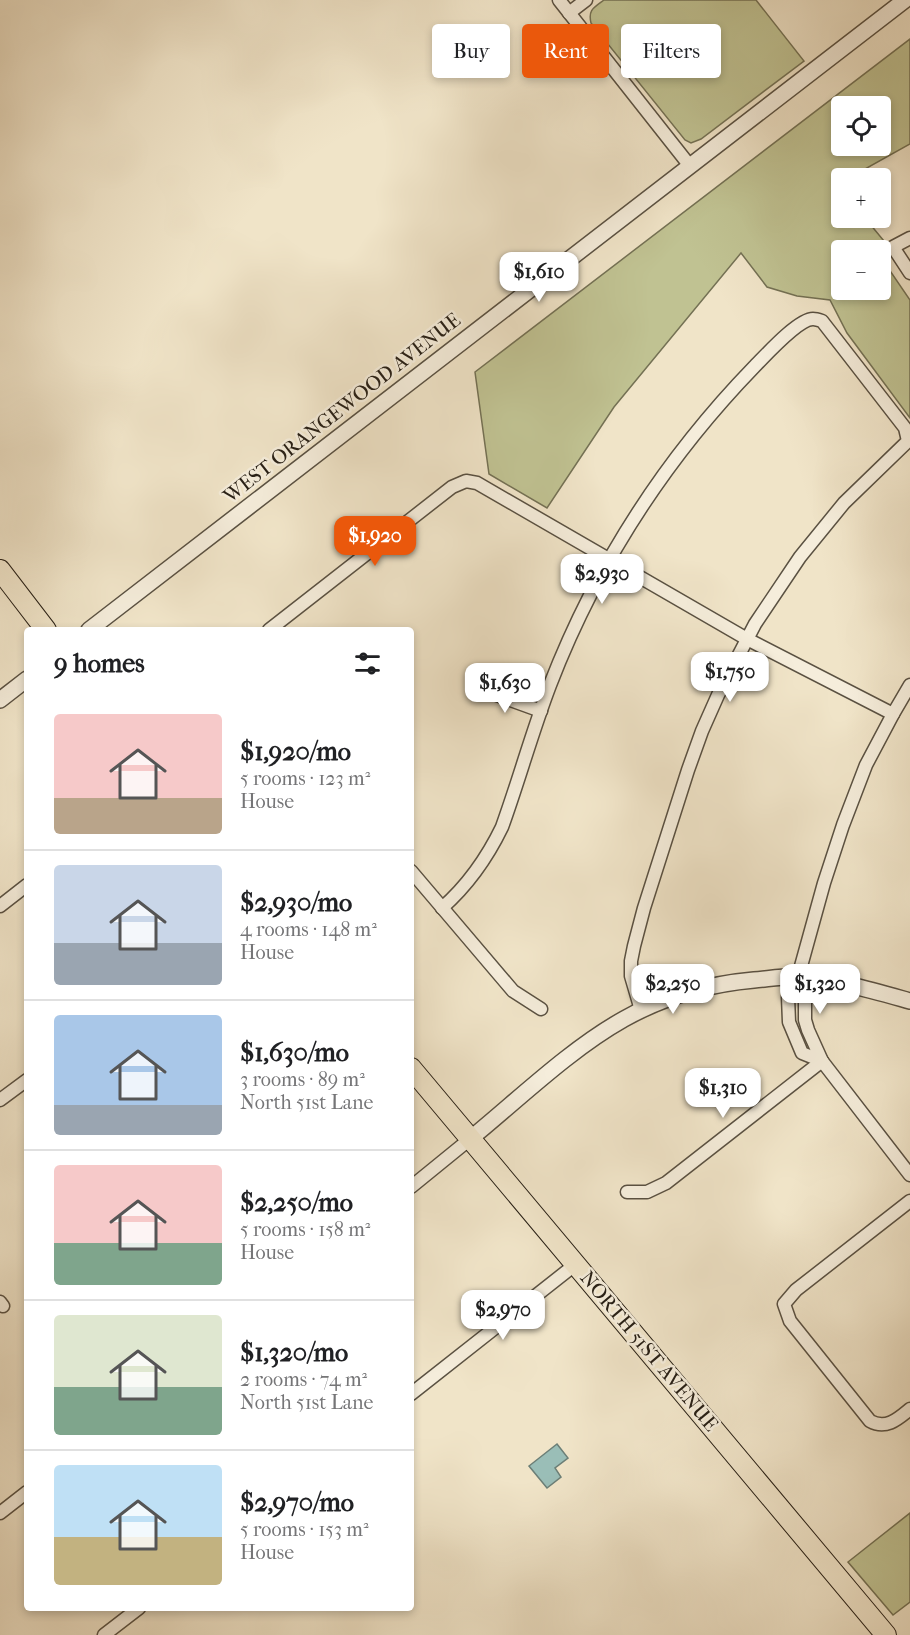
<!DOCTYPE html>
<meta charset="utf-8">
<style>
:root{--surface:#fff;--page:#f6f6f6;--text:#202124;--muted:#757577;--line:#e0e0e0;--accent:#ea580c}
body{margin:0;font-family:"IM FELL French Canon",serif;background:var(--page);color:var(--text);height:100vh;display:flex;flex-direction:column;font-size:22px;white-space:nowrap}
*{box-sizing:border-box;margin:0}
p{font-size:20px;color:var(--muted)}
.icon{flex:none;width:33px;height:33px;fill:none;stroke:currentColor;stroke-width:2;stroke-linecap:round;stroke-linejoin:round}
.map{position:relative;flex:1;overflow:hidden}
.drawer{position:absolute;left:24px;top:627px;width:390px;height:984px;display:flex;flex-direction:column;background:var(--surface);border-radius:6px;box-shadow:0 3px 9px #0003}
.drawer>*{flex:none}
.top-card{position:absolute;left:432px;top:24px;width:387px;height:54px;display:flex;gap:12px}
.tools{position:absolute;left:831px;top:96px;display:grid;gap:12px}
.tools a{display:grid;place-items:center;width:60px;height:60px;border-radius:6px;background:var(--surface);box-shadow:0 3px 9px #0003;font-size:30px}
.price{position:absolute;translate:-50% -51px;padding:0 14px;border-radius:12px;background:#fff;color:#222;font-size:20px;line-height:39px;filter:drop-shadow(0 2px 3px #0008)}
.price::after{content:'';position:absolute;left:50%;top:36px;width:18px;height:14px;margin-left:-9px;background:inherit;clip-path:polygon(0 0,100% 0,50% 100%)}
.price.selected{background:var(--accent);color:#fff}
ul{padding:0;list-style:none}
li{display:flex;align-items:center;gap:18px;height:150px;padding:0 30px}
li+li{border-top:2px solid var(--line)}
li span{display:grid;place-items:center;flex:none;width:168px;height:120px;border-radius:6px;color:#555}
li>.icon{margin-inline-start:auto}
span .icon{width:72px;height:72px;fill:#fffc;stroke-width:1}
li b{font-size:26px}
h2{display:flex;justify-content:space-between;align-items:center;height:72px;padding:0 30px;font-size:26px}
.chip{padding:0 21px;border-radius:6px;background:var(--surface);box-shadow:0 3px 9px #0003;font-size:21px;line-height:54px}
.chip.selected{background:var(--accent);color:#fff}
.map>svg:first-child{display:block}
</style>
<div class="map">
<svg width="910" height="1635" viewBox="0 0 910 1635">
<rect width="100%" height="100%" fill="#f0e4c8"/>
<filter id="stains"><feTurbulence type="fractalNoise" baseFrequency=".00333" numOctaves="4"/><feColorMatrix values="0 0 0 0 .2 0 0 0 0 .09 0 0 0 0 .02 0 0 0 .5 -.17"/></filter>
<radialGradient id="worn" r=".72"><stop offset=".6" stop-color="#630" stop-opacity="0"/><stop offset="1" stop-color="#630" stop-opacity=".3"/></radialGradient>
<g fill="#c0c292" stroke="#747154" stroke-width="1.5" fill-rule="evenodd">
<path d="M 604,0 L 756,0 L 804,61 L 701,139 L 691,143 L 685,140 L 591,23 C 588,10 593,8 604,0 Z"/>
<path d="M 910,39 L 910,144 L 849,178 L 842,178 L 841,183 L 839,184 L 841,188 L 842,218 L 865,218 L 884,241 L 884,262 L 910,300 L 910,418 L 847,333 L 830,300 L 797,296 L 767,287 L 741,253 L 614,407 L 547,508 L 489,474 L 475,372 ZM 880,106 L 880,146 L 842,146 L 842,106 ZM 842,250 L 880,250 L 880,290 L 842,290 Z"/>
<polygon points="910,1513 910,1602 893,1615 848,1562"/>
</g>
<polygon fill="#9abeb7" stroke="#6c7f77" stroke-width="1.5" points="557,1444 568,1458 555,1468 561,1477 547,1488 529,1466"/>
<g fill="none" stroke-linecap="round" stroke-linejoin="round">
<defs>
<g id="minor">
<polyline points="559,0 690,166"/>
<polyline points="569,13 586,0"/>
<polyline points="910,238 893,247 910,273"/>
<polyline points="269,630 452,487 466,481 477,483 747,639 893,714"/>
<polyline points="480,689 541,711"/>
<polyline points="411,871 513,991 541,1009"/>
<polyline points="0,906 27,885"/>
<path d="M 442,908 C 468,885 487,858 502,827 C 519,780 532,732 550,685 C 596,566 665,459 754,367 C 765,356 798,319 813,319 C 816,319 819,320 822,321 L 905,428 L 908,441 L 844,503 L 800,557 L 755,624 L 718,695 L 702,731 L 688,770 L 644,908 L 634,946 L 631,961 L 631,976 L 641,1010"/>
<polyline points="798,977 805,1001 805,1020 808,1030 822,1061 910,1175"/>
<polyline points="822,1061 802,1053 789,1022 788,997 798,977 824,883 843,825 866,765 893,714 910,685"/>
<polyline points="0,1100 27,1080"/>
<polyline points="411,1187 470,1139"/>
<polyline points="627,1192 647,1192 666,1183 822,1061"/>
<path d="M 910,1201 L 796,1290 L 784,1304 L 790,1321 L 870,1421 C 886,1430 898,1419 910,1409"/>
<polyline points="0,1302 3,1306"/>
<polyline points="411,1394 576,1264"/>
<polyline points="0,1513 27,1492"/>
<polyline points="104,1635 139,1608"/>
</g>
<g id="tertiary">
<polyline points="89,630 905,0"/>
<polyline points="0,700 27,679"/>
<path d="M 470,1139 C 519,1099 569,1050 624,1019 C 663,997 709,984 754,980 C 768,979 784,976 799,977 C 837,980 874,991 910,1001"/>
</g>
<g id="primary">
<polyline points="0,570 46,630"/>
<polyline points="411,1068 886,1635"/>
</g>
</defs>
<use href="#minor" stroke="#5a5142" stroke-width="15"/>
<use href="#tertiary" stroke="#5a5142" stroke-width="18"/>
<use href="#primary" stroke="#282016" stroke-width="22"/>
<use href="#minor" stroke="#f5eddb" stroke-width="12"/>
<use href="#tertiary" stroke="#f5eddb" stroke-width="15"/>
<use href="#primary" stroke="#f0e4c8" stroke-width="20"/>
</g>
<g text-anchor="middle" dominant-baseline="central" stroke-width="5" stroke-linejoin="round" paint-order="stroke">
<g font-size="20" fill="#282016" stroke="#f5eddb">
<text transform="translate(342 408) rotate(-38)">WEST ORANGEWOOD AVENUE</text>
<text transform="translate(649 1351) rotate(50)">NORTH 51ST AVENUE</text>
</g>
</g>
<rect width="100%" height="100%" filter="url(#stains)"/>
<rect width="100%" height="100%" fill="url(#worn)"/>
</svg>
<div class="tools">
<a><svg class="icon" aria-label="locate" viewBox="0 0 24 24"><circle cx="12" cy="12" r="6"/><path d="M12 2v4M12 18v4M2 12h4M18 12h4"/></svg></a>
<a>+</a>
<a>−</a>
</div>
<b class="price" style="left:539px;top:303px">$1,610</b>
<b class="price selected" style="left:375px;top:567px">$1,920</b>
<b class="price" style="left:602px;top:605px">$2,930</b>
<b class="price" style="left:730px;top:703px">$1,750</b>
<b class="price" style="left:505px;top:714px">$1,630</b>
<b class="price" style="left:673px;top:1015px">$2,250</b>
<b class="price" style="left:820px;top:1015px">$1,320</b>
<b class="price" style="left:723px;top:1119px">$1,310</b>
<b class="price" style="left:503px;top:1341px">$2,970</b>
<div class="top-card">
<a class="chip">Buy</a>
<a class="chip selected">Rent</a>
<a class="chip">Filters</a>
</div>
<section class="drawer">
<h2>9 homes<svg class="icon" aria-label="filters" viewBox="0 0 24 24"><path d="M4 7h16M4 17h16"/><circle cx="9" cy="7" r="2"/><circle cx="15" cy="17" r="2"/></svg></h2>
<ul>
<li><span style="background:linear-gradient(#f6c9c9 70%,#b9a48a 0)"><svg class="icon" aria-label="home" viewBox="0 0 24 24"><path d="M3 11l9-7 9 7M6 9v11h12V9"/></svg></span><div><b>$1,920/mo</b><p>5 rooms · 123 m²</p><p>House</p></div></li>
<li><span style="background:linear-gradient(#c9d6e8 65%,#9aa5b1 0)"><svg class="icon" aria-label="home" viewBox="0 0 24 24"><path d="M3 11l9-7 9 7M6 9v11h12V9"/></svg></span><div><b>$2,930/mo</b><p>4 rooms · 148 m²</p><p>House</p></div></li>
<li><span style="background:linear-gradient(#a9c7e8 75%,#9aa5b1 0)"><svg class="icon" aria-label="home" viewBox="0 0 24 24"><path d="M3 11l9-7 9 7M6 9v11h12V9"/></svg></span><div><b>$1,630/mo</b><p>3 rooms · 89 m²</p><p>North 51st Lane</p></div></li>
<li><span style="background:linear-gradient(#f6c9c9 65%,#7fa58c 0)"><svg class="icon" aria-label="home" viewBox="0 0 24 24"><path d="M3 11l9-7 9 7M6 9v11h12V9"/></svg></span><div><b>$2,250/mo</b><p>5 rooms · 158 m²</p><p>House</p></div></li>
<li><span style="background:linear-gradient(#dfe7d0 60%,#7fa58c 0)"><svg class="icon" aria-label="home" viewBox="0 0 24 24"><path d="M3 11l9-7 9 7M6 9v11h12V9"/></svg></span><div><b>$1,320/mo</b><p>2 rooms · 74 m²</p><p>North 51st Lane</p></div></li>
<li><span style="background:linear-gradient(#bfe0f5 60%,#c2b280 0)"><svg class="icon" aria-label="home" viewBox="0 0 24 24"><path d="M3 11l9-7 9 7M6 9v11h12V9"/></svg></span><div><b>$2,970/mo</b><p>5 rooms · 153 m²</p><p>House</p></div></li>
</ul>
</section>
</div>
